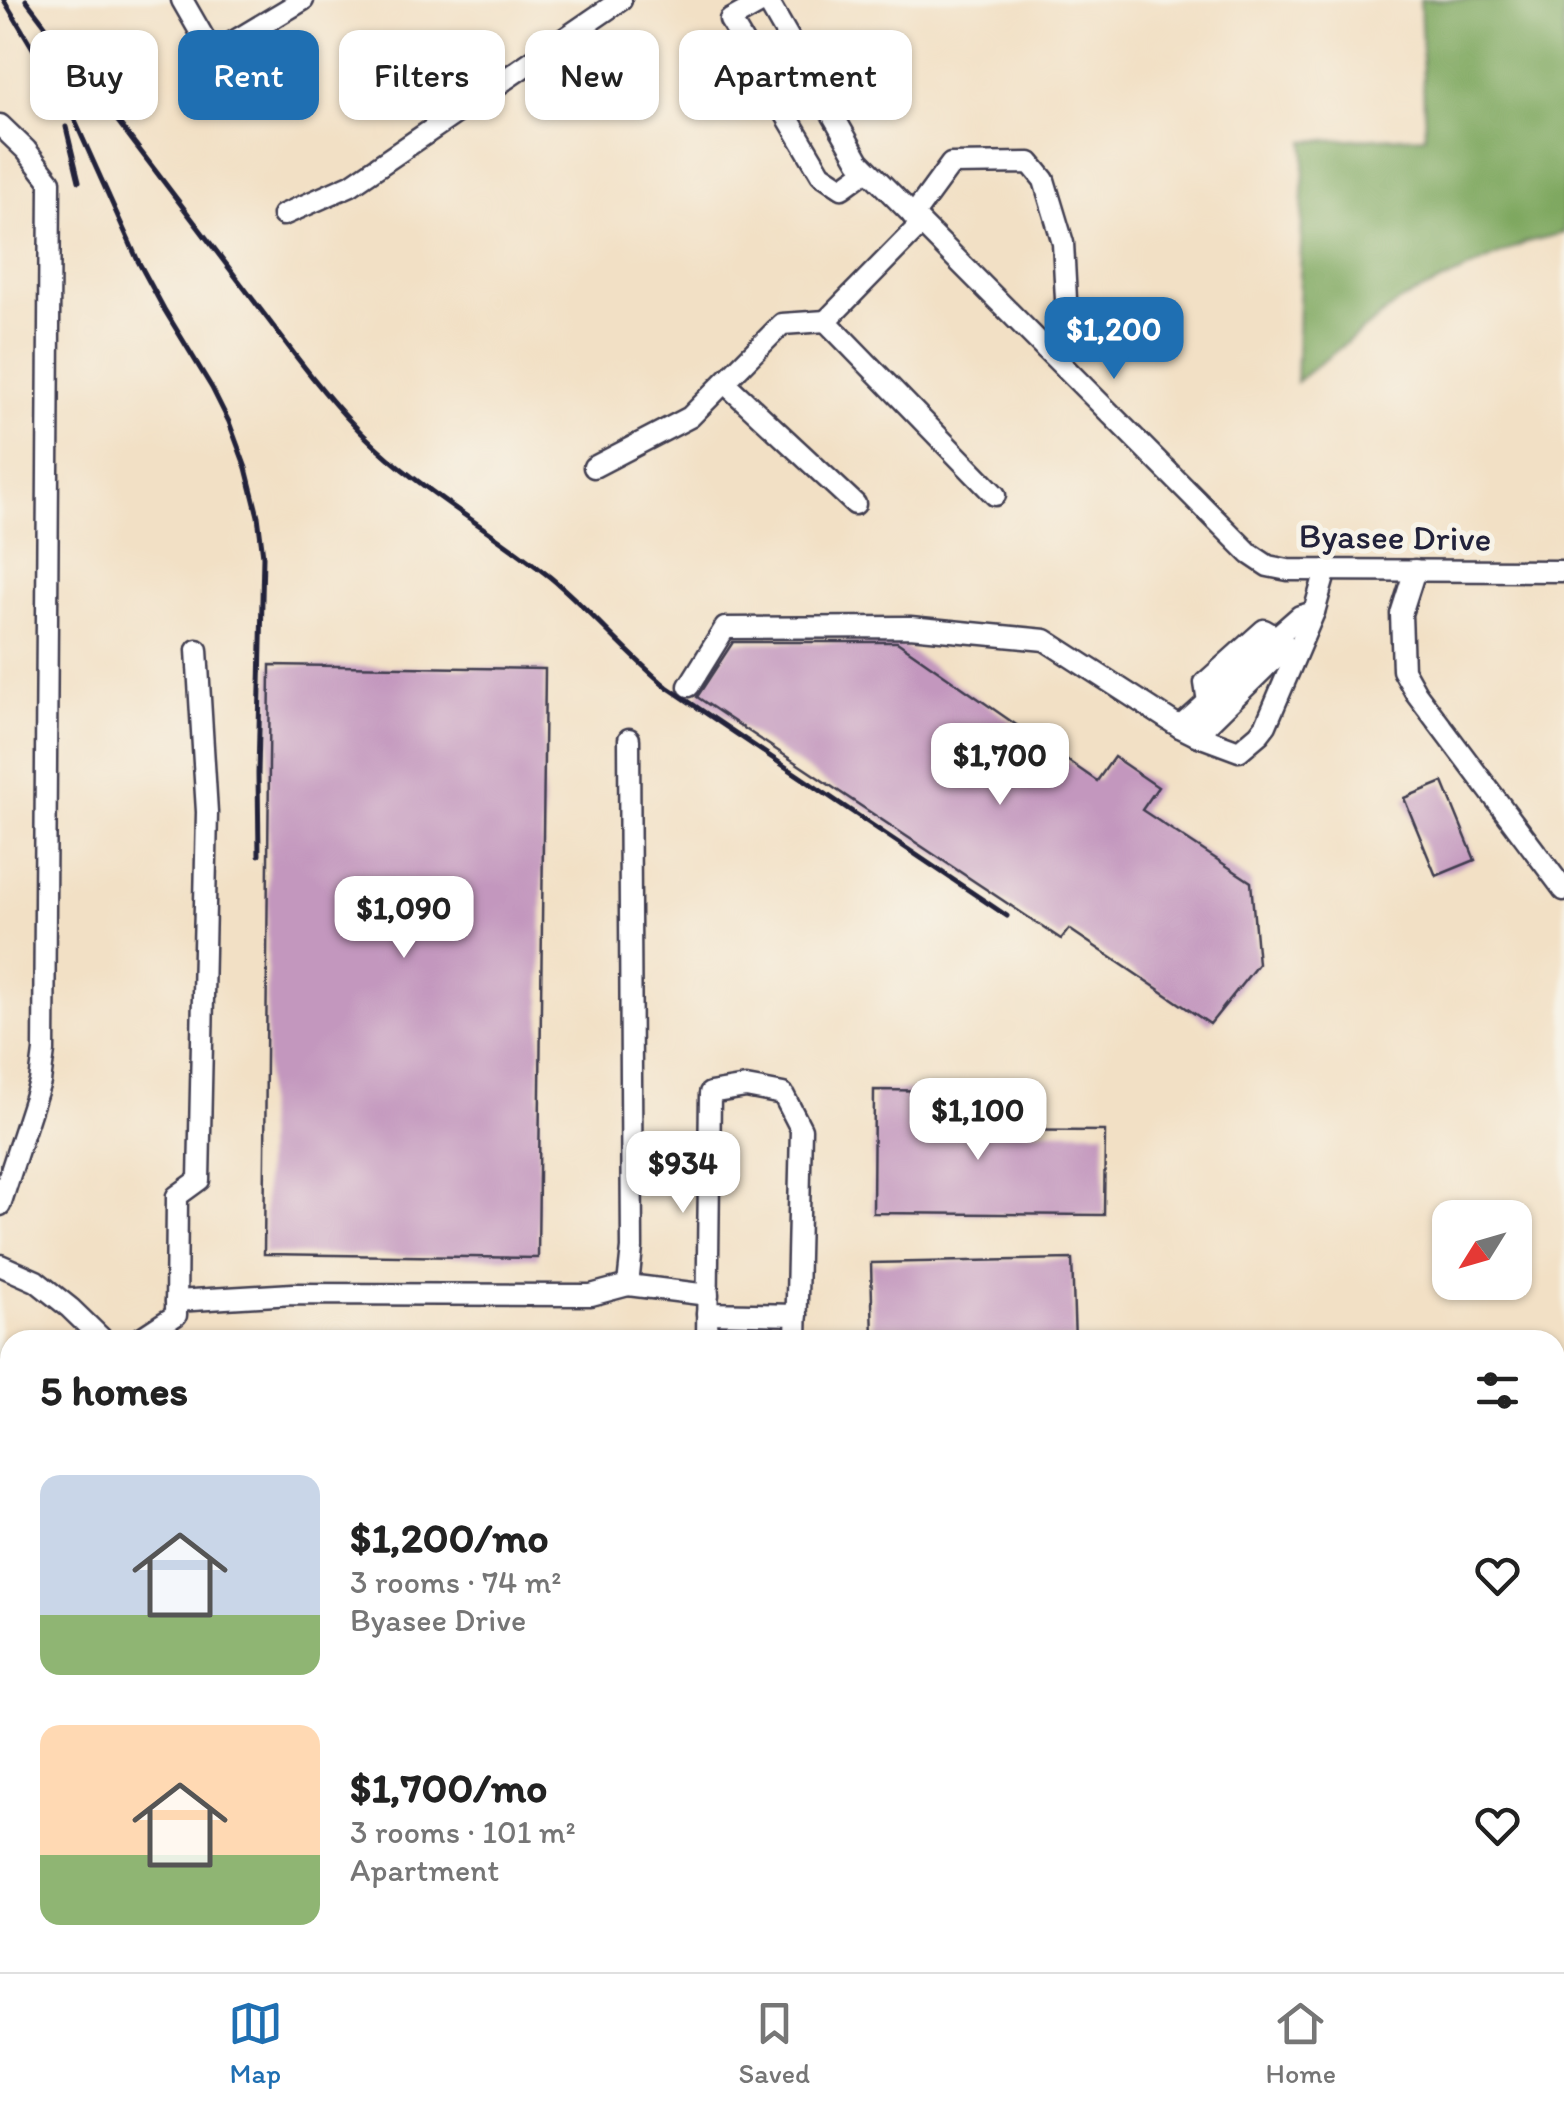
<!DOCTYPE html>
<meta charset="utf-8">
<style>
:root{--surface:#fff;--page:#f6f6f6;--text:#222;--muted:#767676;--line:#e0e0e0;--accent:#1f6fb2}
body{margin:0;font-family:Itim,sans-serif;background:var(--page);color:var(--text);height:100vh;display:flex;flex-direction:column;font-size:38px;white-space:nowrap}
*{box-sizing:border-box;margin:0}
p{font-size:32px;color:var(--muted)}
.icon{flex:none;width:55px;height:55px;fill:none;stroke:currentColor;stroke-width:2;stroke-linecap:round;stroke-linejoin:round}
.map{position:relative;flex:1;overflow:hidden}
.sheet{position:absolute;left:0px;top:1330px;width:1565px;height:642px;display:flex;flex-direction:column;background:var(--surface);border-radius:30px 30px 0 0;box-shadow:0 2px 8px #0004}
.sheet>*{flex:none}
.hud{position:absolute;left:30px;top:30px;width:1000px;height:90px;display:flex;gap:20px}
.needle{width:65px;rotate:233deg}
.tools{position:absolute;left:1432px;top:1200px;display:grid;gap:20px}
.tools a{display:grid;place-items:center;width:100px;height:100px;border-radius:20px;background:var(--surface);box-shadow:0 2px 8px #0004;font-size:50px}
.price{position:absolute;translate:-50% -85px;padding:0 22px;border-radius:20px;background:#fff;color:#222;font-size:32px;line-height:65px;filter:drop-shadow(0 2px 5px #0008)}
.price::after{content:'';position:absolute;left:50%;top:60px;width:30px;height:22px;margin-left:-15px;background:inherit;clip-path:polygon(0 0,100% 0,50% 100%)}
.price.current{background:var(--accent);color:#fff}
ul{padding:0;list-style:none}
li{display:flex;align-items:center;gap:30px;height:250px;padding:0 40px}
li span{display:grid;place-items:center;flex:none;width:280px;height:200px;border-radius:20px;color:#555}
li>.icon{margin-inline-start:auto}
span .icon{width:120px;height:120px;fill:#fffc;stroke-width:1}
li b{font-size:42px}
h2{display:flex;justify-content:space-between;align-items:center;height:120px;padding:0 40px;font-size:42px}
.chip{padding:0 35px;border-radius:20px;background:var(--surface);box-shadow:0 2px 8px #0004;font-size:35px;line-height:90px}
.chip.current{background:var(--accent);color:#fff}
.tab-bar{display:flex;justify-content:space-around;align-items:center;height:140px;border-top:2px solid var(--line);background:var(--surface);font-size:28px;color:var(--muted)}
.tab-bar a{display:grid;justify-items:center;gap:5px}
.tab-bar .current{color:var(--accent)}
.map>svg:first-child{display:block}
</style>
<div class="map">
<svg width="1564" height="1972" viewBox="0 0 1564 1972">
<rect width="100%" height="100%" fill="#f7f3e8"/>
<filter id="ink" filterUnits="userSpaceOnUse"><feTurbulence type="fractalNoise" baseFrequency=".01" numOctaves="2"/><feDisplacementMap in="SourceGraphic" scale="20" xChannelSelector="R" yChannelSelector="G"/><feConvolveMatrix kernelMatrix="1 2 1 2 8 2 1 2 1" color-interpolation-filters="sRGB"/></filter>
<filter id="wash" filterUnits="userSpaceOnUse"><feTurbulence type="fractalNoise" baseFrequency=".0048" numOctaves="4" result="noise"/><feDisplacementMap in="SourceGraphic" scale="40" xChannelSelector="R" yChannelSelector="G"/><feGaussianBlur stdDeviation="2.25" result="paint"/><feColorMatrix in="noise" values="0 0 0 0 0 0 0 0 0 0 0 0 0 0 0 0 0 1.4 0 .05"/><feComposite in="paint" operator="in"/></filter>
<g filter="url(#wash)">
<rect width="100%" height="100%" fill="#f2e0c5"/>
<polygon fill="#7ea75f" stroke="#50644d" stroke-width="2.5" points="1420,0 1564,0 1564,233 1527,242 1400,301 1296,382 1305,141 1425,136"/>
<g id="blocks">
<g fill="#c397be">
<polygon points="733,642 897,642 1097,781 1114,757 1158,787 1142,810 1251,882 1258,964 1210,1024 1069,929 1061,939 697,697"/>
<polygon points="270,665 545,669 538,1258 264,1254"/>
<polygon points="1443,782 1475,860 1436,876 1404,798"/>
<polygon points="874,1090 960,1091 960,1130 1105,1131 1104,1215 873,1213"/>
<polygon points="1072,1259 1075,1340 873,1340 871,1263"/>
</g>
</g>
</g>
<g filter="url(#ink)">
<use href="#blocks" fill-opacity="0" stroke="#413e50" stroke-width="2.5"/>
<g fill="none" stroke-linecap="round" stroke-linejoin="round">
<defs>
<g id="minor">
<polyline points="182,0 213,54 303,0"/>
<polyline points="766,0 730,20 821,174 842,188 867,170"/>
<polyline points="767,0 859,161 1250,554 1268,566 1288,570 1564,571"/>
<polyline points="0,125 26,150 50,181 44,1051 40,1082 0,1205"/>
<polyline points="283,215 351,185 621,0"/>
<polyline points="913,216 951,164 1030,163 1044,180 1063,243 1067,318 1046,349"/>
<polyline points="921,224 826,321 995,495"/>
<polyline points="725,383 855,504"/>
<polyline points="594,467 690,417 782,324 826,321"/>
<polyline points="1415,570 1401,614 1403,670 1416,693 1564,890"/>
<polyline points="689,686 725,628 910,627 1045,640 1180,727 1196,735 1239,751 1259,734 1266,725 1314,612 1326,570"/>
<polyline points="1208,702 1205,683 1264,630 1276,637 1300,616 1314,612"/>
<polyline points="1180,727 1208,702 1276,637 1287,646 1196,735"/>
<polyline points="0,1265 36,1281 70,1308 103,1340"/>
<polyline points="628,1285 708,1295"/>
<polyline points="176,1301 293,1294 591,1295 628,1285 632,1248 629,739"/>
<polyline points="707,1313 797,1315"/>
<polyline points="138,1340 176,1315 177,1196 199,1180 207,812 197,650"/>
<polyline points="707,1340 710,1093 746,1087 783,1094 801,1129 796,1340"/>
<polyline points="1555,1713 1564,1722"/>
<polyline points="16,1962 16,1972"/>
<polyline points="150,1962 150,1972"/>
<polyline points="802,1962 802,1972"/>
<polyline points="1297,1962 1297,1972"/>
<polyline points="1443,1962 1443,1972"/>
<polyline points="68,1972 69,1962"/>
<polyline points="241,1972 241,1962"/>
<polyline points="604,1972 604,1962"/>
<polyline points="743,1972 743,1962"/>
<polyline points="1187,1972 1187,1962"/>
<polyline points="1243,1972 1243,1962"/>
</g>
</defs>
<use href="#minor" stroke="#413e50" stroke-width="25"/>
<use href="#minor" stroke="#fff" stroke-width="20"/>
<g stroke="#22223b" stroke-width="5">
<polyline points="4,0 71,112 138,261 164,309 212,388 229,422 246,468 258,516 263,556 258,774 259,855"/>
<path d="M 26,0 L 298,359 C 329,399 362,438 402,469 C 450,507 502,539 550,577 C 591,611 626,653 667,687 L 1007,916"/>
<polyline points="66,127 79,181"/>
</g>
</g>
</g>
<g text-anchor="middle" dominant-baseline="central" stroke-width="10" stroke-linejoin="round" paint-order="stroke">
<g font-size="35" fill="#22223b" stroke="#f7f3e8">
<text transform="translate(1395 537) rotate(1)">Byasee Drive</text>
</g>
</g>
</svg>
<div class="tools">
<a><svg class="needle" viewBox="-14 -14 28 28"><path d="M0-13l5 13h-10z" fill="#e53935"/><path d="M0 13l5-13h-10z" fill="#767676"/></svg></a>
</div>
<b class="price current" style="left:1114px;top:382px">$1,200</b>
<b class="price" style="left:1000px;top:808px">$1,700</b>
<b class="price" style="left:404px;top:961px">$1,090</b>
<b class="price" style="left:978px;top:1163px">$1,100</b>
<b class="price" style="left:683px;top:1216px">$934</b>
<div class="hud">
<a class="chip">Buy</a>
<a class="chip current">Rent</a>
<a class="chip">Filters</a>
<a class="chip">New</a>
<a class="chip">Apartment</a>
</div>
<section class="sheet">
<h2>5 homes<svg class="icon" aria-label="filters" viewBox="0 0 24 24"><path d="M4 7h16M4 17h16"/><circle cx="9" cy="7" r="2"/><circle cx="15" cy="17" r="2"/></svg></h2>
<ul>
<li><span style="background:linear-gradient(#c9d6e8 70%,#8fb573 0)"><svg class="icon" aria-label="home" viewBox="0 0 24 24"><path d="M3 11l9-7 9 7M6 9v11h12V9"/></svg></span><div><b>$1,200/mo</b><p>3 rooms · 74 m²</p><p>Byasee Drive</p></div><svg class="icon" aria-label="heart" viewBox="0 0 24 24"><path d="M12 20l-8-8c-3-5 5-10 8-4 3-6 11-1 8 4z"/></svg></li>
<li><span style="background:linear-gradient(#ffd9b3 65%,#8fb573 0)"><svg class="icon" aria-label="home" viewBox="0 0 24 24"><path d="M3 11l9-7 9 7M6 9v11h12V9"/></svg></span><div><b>$1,700/mo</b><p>3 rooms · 101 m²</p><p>Apartment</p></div><svg class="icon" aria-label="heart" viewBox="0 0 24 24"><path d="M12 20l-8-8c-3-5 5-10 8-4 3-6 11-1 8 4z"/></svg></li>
</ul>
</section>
</div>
<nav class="tab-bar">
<a class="current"><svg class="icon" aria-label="map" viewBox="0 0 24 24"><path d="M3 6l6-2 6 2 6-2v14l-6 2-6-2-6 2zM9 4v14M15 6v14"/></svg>Map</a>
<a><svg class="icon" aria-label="saved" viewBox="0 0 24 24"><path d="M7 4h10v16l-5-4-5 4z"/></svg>Saved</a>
<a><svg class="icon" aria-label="home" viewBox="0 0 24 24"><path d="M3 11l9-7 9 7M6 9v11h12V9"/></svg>Home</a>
</nav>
